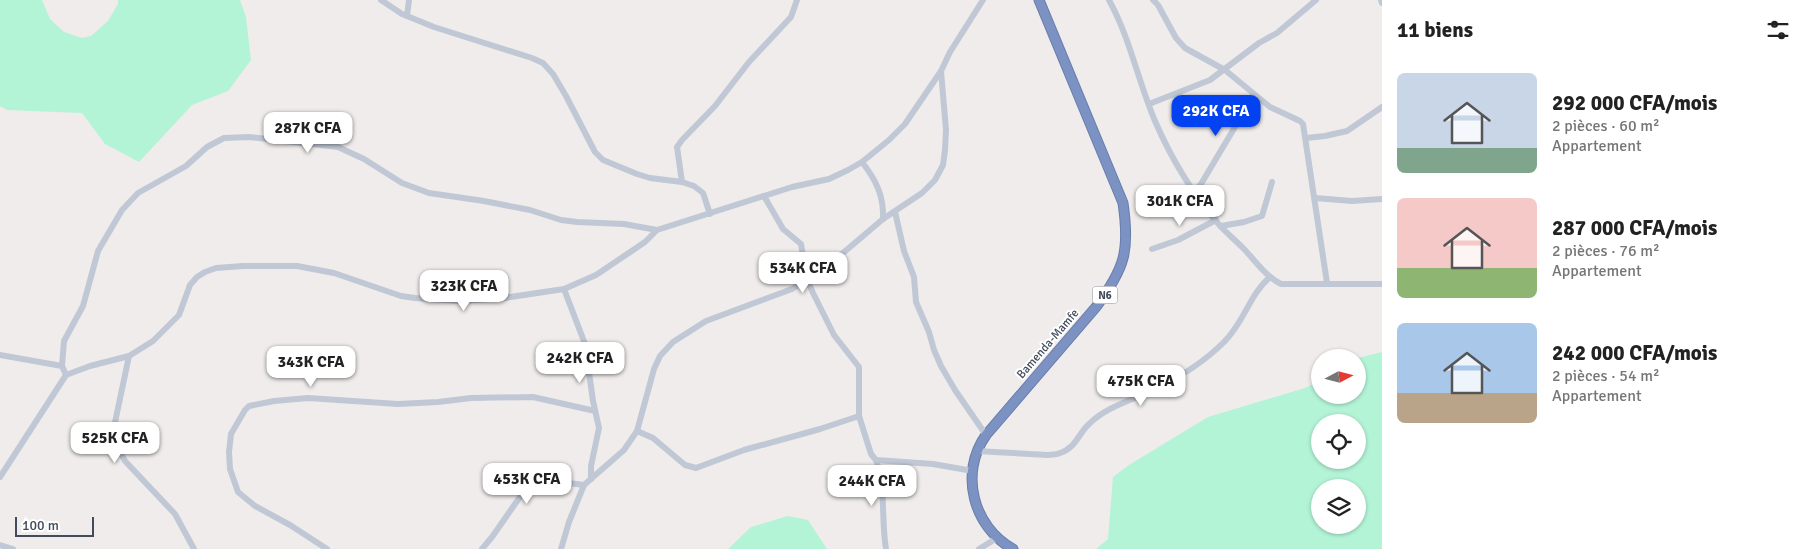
<!DOCTYPE html>
<html lang="fr">
<meta charset="utf-8">
<style>
:root{--surface:#fff;--page:#f6f6f6;--text:#222;--muted:#767676;--accent:#0342f1}
body{margin:0;font-family:Signika,sans-serif;background:var(--page);color:var(--text);height:100vh;display:flex;flex-direction:column;font-size:19px;white-space:nowrap}
*{box-sizing:border-box;margin:0}
p{font-size:16px;color:var(--muted)}
.icon{flex:none;width:28px;height:28px;fill:none;stroke:currentColor;stroke-width:2;stroke-linecap:round;stroke-linejoin:round}
.map{position:relative;flex:1;overflow:hidden}
.panel{display:flex;flex-direction:column;background:var(--surface);width:425px}
.panel>*{flex:none}
.needle{width:32px;rotate:83deg}
.tools{position:absolute;left:1311px;top:349px;display:grid;gap:10px}
.tools a{display:grid;place-items:center;width:55px;height:55px;border-radius:50%;background:var(--surface);box-shadow:0 1px 4px #0004;font-size:25px}
.scale{position:absolute;left:15px;bottom:12px;width:79px;box-sizing:border-box;padding-left:5px;border:2px solid #424b5b;border-top:0;font-size:14px;line-height:18px;white-space:nowrap;color:#424b5b;-webkit-text-stroke:4px #fff;paint-order:stroke}
.price{position:absolute;translate:-50% -42px;padding:0 11px;border-radius:10px;background:#fff;color:#222;font-size:16px;line-height:32px;filter:drop-shadow(0 1px 2px #0008)}
.price::after{content:'';position:absolute;left:50%;top:30px;width:15px;height:11px;margin-left:-8px;background:inherit;clip-path:polygon(0 0,100% 0,50% 100%)}
.price.current{background:var(--accent);color:#fff}
ul{padding:0;list-style:none}
li{display:flex;align-items:center;gap:15px;height:125px;padding:0 15px}
li span{display:grid;place-items:center;flex:none;width:140px;height:100px;border-radius:8px;color:#555}
li>.icon{margin-inline-start:auto}
span .icon{width:60px;height:60px;fill:#fffc;stroke-width:1}
li b{font-size:21px}
h2{display:flex;justify-content:space-between;align-items:center;height:60px;padding:0 15px;font-size:21px}
main{display:flex;flex:1;min-height:0}
.map>svg:first-child{display:block}
</style>
<main>
<div class="map">
<svg width="1382" height="549" viewBox="0 0 1382 549">
<rect width="100%" height="100%" fill="#efeceb"/>
<g fill="#b3f4d7" fill-rule="evenodd">
<polygon points="0,0 42,0 50,19 64,32 82,38 91,36 108,21 118,4 118,0 240,0 246,17 251,60 228,91 192,105 139,162 105,144 82,113 7,110 0,106"/>
<path d="M 1382,352 L 1382,549 L 1096,549 L 1108,539 L 1113,477 L 1129,465 L 1208,417 L 1305,388 L 1320,381 L 1320,395 L 1358,395 L 1358,358 ZM 1358,422 L 1358,460 L 1320,460 L 1320,422 ZM 1320,488 L 1358,488 L 1358,525 L 1320,525 Z"/>
<polygon points="788,516 808,520 827,549 728,549 751,527"/>
</g>
<g fill="none" stroke-linecap="round" stroke-linejoin="round">
<defs>
<path id="highway" d="M 1013,549 C 973,527 959,473 986,435 L 1096,307 C 1125,268 1130,251 1123,203 L 1039,0"/>
</defs>
<use href="#highway" stroke="#687dad" stroke-width="11"/>
<g stroke="#c0c8d5" stroke-width="6">
<polyline points="381,0 402,14 434,27 532,58 543,63 553,74 566,96 595,152 603,160 637,174 650,178 682,182 694,186 703,193 710,214"/>
<path d="M 1109,0 C 1130,38 1138,81 1155,121 C 1171,158 1194,196 1221,227 C 1228,234 1236,241 1243,248 C 1255,260 1265,276 1281,284 L 1382,284"/>
<polyline points="1153,0 1158,5 1176,38 1185,48 1225,70 1270,107 1300,121 1303,124 1327,283"/>
<polyline points="1381,0 1382,3"/>
<polyline points="407,16 409,0"/>
<polyline points="1149,104 1210,80 1259,43 1277,33 1316,0"/>
<polyline points="1306,138 1325,136 1347,131 1382,107"/>
<path d="M 862,162 C 876,180 884,196 883,219"/>
<polyline points="682,182 677,147 682,140 715,106 749,62 791,17 797,0"/>
<polyline points="1194,191 1201,184 1254,95"/>
<polyline points="764,196 783,229 801,244 807,279 813,293 834,335 859,367 859,416 871,454 876,460 933,464 973,471"/>
<polyline points="1315,198 1352,201 1382,199"/>
<polyline points="895,212 904,251 914,277 916,302 929,332 934,350 941,366 955,390 986,435"/>
<polyline points="1221,226 1244,222 1262,216 1272,182"/>
<polyline points="1152,249 1178,240 1216,220"/>
<polyline points="564,289 585,344 593,401 599,428 591,466 591,479"/>
<polyline points="0,355 62,366 66,375"/>
<polyline points="129,356 114,427 116,443 125,461 175,514 194,549"/>
<polyline points="62,366 64,341 83,306 98,251 122,210 138,193 186,166 207,147 224,138 249,137 338,147 364,159 402,183 429,193 484,201 530,210 561,220 577,222 624,224 657,230"/>
<polyline points="637,431 653,438 685,465 696,468 744,450 820,429 859,416"/>
<path d="M 977,451 C 995,452 1012,453 1030,454 C 1040,454 1050,457 1060,453 C 1076,448 1078,434 1089,424 C 1107,406 1133,400 1156,389 C 1180,377 1205,361 1224,342 C 1244,323 1249,295 1270,277"/>
<path d="M 876,460 C 886,487 881,520 886,549"/>
<polyline points="0,477 66,375 90,366 129,356 153,341 179,315 190,285 197,277 205,272 216,268 243,266 297,266 334,273 401,296 415,298 460,301 504,298 564,289 596,275 645,242 657,230 792,187 829,179 848,170 862,162 889,140 905,124 941,71"/>
<polyline points="0,545 13,549"/>
<polyline points="327,549 290,525 255,506 238,492 230,469 229,452 231,434 245,410 249,406 274,401 308,398 398,404 438,402 471,398 533,397 595,411"/>
<polyline points="482,549 492,537 529,484 546,480 584,485"/>
<polyline points="561,549 569,522 584,485 624,450 637,431 654,369 660,356 673,342 706,321 792,289 823,270 883,219 922,193 935,180 943,165 945,150 946,130 941,71 950,52 983,0"/>
<polyline points="979,549 997,538"/>
</g>
<use href="#highway" stroke="#7c92c2" stroke-width="9"/>
</g>
<g text-anchor="middle" dominant-baseline="central" stroke-width="4" stroke-linejoin="round" paint-order="stroke">
<rect fill="#fff" stroke="#7b818c" stroke-width="1" x="1092.5" y="286.5" width="25" height="17" rx="4"/>
<g font-size="11" font-weight="bold" fill="#424b5b">
<text x="1105" y="295">N6</text>
</g>
<g font-size="12" fill="#424b5b" stroke="#fff">
<text transform="translate(1048 344) rotate(-49)">Bamenda-Mamfe</text>
</g>
</g>
</svg>
<div class="tools">
<a><svg class="needle" viewBox="-14 -14 28 28"><path d="M0-13l5 13h-10z" fill="#e53935"/><path d="M0 13l5-13h-10z" fill="#767676"/></svg></a>
<a><svg class="icon" aria-label="locate" viewBox="0 0 24 24"><circle cx="12" cy="12" r="6"/><path d="M12 2v4M12 18v4M2 12h4M18 12h4"/></svg></a>
<a><svg class="icon" aria-label="layers" viewBox="0 0 24 24"><path d="M12 4l9 5-9 5-9-5zM3 14l9 5 9-5"/></svg></a>
</div>
<div class="scale">100 m</div>
<b class="price current" style="left:1216px;top:137px">292K CFA</b>
<b class="price" style="left:308px;top:154px">287K CFA</b>
<b class="price" style="left:1180px;top:227px">301K CFA</b>
<b class="price" style="left:803px;top:294px">534K CFA</b>
<b class="price" style="left:464px;top:312px">323K CFA</b>
<b class="price" style="left:580px;top:384px">242K CFA</b>
<b class="price" style="left:311px;top:388px">343K CFA</b>
<b class="price" style="left:1141px;top:407px">475K CFA</b>
<b class="price" style="left:115px;top:464px">525K CFA</b>
<b class="price" style="left:527px;top:505px">453K CFA</b>
<b class="price" style="left:872px;top:507px">244K CFA</b>
</div>
<section class="panel">
<h2>11 biens<svg class="icon" aria-label="filters" viewBox="0 0 24 24"><path d="M4 7h16M4 17h16"/><circle cx="9" cy="7" r="2"/><circle cx="15" cy="17" r="2"/></svg></h2>
<ul>
<li><span style="background:linear-gradient(#c9d6e8 75%,#7fa58c 0)"><svg class="icon" aria-label="home" viewBox="0 0 24 24"><path d="M3 11l9-7 9 7M6 9v11h12V9"/></svg></span><div><b>292 000 CFA/mois</b><p>2 pièces · 60 m²</p><p>Appartement</p></div></li>
<li><span style="background:linear-gradient(#f6c9c9 70%,#8fb573 0)"><svg class="icon" aria-label="home" viewBox="0 0 24 24"><path d="M3 11l9-7 9 7M6 9v11h12V9"/></svg></span><div><b>287 000 CFA/mois</b><p>2 pièces · 76 m²</p><p>Appartement</p></div></li>
<li><span style="background:linear-gradient(#a9c7e8 70%,#b9a48a 0)"><svg class="icon" aria-label="home" viewBox="0 0 24 24"><path d="M3 11l9-7 9 7M6 9v11h12V9"/></svg></span><div><b>242 000 CFA/mois</b><p>2 pièces · 54 m²</p><p>Appartement</p></div></li>
</ul>
</section>
</main>
